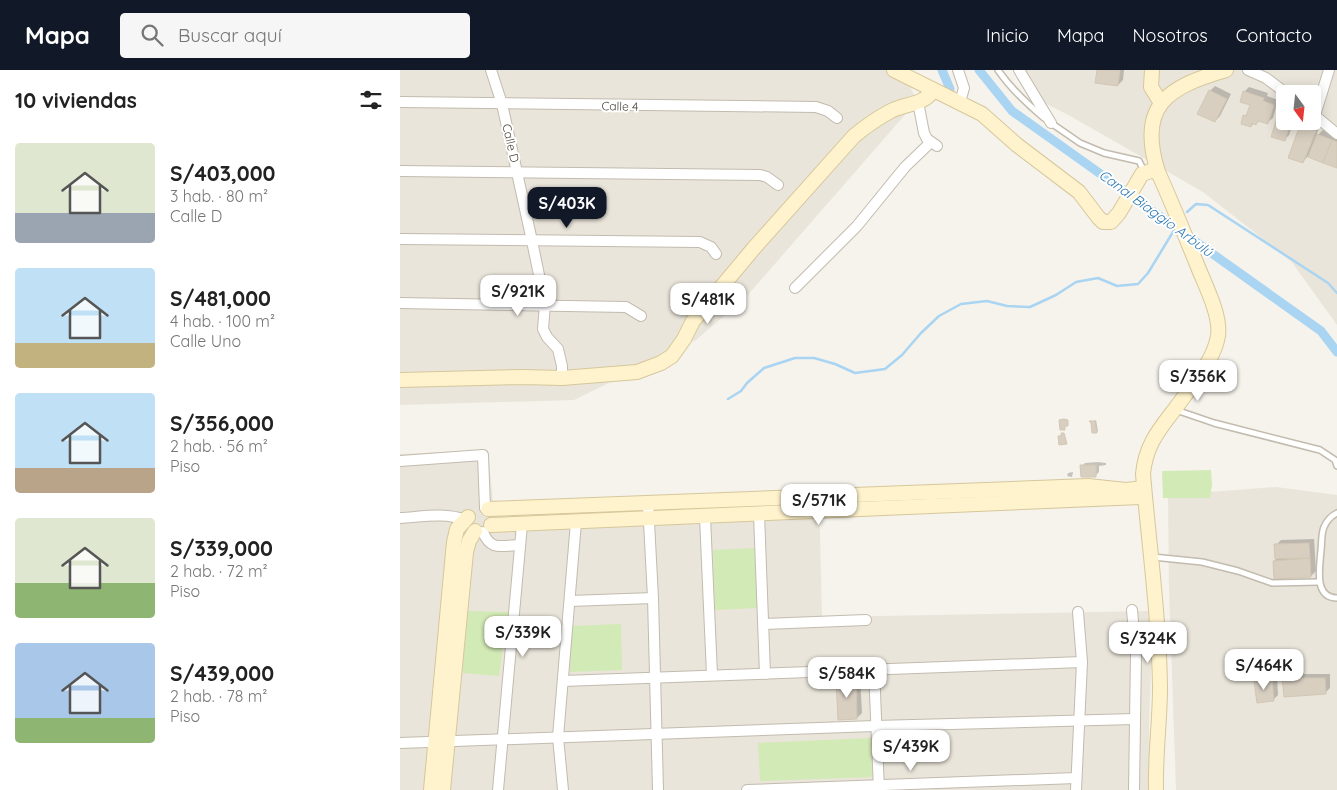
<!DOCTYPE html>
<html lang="es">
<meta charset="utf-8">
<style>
:root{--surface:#fff;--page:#f6f6f6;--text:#222;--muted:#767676;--accent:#111827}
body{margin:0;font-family:Quicksand,sans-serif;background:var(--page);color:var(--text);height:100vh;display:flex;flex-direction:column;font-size:19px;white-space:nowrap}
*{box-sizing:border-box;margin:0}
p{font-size:16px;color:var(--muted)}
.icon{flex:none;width:28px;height:28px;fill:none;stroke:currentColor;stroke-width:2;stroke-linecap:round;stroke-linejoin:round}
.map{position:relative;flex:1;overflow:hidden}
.side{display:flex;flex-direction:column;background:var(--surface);width:400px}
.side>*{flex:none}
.needle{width:32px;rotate:165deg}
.tools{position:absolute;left:876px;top:15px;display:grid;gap:10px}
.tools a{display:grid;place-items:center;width:45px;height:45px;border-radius:5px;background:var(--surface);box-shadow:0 2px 12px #0003;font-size:25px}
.price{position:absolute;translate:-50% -42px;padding:0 11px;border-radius:10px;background:#fff;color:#222;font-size:16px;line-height:32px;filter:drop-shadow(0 1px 2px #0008)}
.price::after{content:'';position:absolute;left:50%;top:30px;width:15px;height:11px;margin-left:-8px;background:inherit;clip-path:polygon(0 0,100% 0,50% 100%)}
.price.selected{background:var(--accent);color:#fff}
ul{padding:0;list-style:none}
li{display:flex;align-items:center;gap:15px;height:125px;padding:0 15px}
li span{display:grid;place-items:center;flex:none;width:140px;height:100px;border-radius:5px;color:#555}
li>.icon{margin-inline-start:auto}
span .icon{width:60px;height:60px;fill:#fffc;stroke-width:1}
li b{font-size:21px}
h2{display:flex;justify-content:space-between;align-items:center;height:60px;padding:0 15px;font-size:21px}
header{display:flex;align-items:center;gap:30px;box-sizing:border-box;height:70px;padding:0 25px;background:var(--accent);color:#fff}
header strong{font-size:24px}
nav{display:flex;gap:28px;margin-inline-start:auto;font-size:18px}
.search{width:350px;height:45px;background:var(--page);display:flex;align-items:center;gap:12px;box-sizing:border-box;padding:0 18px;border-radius:5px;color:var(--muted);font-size:19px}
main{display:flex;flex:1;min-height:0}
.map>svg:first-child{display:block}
</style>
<header>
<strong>Mapa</strong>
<div class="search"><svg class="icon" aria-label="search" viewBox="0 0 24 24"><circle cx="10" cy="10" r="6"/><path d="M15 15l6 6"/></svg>Buscar aquí</div>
<nav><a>Inicio</a><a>Mapa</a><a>Nosotros</a><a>Contacto</a></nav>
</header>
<main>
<section class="side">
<h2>10 viviendas<svg class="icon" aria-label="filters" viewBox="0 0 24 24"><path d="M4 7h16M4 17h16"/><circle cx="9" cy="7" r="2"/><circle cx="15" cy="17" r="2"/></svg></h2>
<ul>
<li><span style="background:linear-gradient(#dfe7d0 70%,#9aa5b1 0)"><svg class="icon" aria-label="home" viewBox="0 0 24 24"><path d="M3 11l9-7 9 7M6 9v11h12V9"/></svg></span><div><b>S/403,000</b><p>3 hab. · 80 m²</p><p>Calle D</p></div></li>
<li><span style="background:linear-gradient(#bfe0f5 75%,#c2b280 0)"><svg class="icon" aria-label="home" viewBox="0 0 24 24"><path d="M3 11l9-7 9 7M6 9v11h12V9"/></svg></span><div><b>S/481,000</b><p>4 hab. · 100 m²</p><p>Calle Uno</p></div></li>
<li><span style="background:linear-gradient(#bfe0f5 75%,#b9a48a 0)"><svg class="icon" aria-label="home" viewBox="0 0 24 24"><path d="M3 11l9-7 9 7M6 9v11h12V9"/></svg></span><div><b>S/356,000</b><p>2 hab. · 56 m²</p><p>Piso</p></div></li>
<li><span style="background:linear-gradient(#dfe7d0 65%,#8fb573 0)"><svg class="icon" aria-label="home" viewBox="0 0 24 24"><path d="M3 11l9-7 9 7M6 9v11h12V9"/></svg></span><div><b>S/339,000</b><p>2 hab. · 72 m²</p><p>Piso</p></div></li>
<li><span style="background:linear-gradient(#a9c7e8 75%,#8fb573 0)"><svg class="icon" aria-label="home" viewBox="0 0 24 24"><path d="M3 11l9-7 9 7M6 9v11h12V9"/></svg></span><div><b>S/439,000</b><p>2 hab. · 78 m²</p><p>Piso</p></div></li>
</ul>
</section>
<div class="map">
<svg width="937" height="720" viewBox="0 0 937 720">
<rect width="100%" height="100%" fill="#f6f3ec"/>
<g fill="#eae5da" fill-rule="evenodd">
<polygon points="0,0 502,0 517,31 346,227 296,270 174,330 0,335"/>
<path d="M 616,0 L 937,0 L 937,255 L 891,191 L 803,122 L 672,47 L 633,27 ZM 885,24 L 912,24 L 912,51 L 885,51 Z"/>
<polygon points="88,380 93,433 419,423 422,547 748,541 752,573 749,655 751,720 0,720 0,384"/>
<polygon points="876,417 937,425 937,720 776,720 769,518 768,425"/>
</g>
<g fill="#d2eab5">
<polygon points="811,400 812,415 810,428 763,428 762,401"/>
<polygon points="355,478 357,538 315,540 313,480"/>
<polygon points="68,541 108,542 99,606 62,603"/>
<polygon points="221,554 222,600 170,602 172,556"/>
<polygon points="471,668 472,707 360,711 358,673"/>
</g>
<g fill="#0003">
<polygon points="698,0 724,0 723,10 718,15"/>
<polygon points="815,16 831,24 820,46 815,51 810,21"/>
<polygon points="849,17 868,23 867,26 878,30 873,48 868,52 859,50 851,56 845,46 849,41 851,34 844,22"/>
<polygon points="885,37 885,51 894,51 889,65 884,70 880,41"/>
<polygon points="906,51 920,56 915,68 923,60 937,65 937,96 908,86 903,92 901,56"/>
<polygon points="696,350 698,361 697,362 692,352"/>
<polygon points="685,393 698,392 706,393 706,395 699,396 699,402 696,405 682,396"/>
<polygon points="673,402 672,407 667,406 668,403"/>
<polygon points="914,469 916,501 911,506 874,491 878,487 876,475 881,470"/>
<polygon points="888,604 930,604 930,618 925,623 884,609"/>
<polygon points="460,605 462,643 457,648 437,610 442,606"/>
<polygon points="877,605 878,625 873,630 855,611 860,606"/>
</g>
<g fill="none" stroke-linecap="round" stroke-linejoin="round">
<g stroke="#a9d4f2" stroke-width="2.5">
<polyline points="787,142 796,134 808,135 928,213 937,223"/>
<polyline points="328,329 341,321 347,313 364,298 395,288 414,288 435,294 455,303 485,299 502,285 521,263 539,246 561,234 587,231 607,236 630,237 656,225 676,212 698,208 717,216 738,214 748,203 776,157"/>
</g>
<g stroke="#a9d4f2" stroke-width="9">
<polyline points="542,0 550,19"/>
<polyline points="579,0 612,41 921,261 937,282"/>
</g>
</g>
<g fill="#d8cfc1" stroke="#d3c7b4">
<polygon points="697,0 720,0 718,16 695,13"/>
<polygon points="809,20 827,29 815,52 797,44"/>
<polygon points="843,21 864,28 863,31 874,35 868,54 858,51 856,55 852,53 851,57 841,54 843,45 846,46 850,35 840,32"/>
<polygon points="879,41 885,43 885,51 891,51 885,71 871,67"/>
<polygon points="900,55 916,61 903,93 888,88"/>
<polygon points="917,64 932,70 923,93 908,87"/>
<polygon points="932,70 937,72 937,98 923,93"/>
<polygon points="664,349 668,350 668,356 665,356 665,360 660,360 659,350"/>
<polygon points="689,351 695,351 697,363 692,363 691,353"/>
<polygon points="661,363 664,363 667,374 659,375 658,366 661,366"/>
<polygon points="680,395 696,395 696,407 681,407"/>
<polygon points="909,473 910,488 875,489 874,474"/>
<polygon points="910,488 911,507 874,509 873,491"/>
<polygon points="882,608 925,608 926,624 884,627"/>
<polygon points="456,609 457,649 438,650 436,610"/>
<polygon points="872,609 874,631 857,633 854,611"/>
</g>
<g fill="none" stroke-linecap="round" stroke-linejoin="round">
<defs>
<g id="lane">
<path d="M 598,0 C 611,19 626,33 644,48"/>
<polyline points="651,53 680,73 704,83 739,91 742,97 742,102"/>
<polyline points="776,340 814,353 920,380 935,390 937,396"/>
<path d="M 937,443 C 931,446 927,450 924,457 C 921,464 922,473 921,480 C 920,496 913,528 937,528"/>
<polyline points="753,487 802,492 838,501 872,513 919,512"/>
</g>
<g id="street">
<polyline points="91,0 102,34 132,171 145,234 143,259 147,267 158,279 162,296 162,308"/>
<polyline points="558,0 564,18 560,32"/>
<polyline points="619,0 651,53"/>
<polyline points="848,0 866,8 887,24"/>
<polyline points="0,32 416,37 428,41 437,48"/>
<polyline points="518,32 524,63 527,69 537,76"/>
<polyline points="912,43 937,64"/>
<polyline points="915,45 929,0"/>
<polyline points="0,101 360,105 367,107 378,115"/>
<polyline points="0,169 300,172 311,177 316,184"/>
<polyline points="395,218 457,156 505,97 531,72"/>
<polyline points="0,233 226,237 241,246"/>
<polyline points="0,391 83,385 85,438"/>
<polyline points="248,433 253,528 258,720"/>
<polyline points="359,444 365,604"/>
<polyline points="305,447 312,605"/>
<path d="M 0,448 C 21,447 45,442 65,450"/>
<path d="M 83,462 C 91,482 102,475 120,475"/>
<polyline points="170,531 253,528"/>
<polyline points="732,540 736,584 734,720"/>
<polyline points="364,554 466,550"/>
<polyline points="474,599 479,720"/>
<polyline points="163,611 682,592"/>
<polyline points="0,673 475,656 734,649"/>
<polyline points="98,720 122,455"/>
<polyline points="163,720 158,667 176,452"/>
<polyline points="347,720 676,708"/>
<polyline points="676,720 682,592 678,542"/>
</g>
<g id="secondary">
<polyline points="494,0 582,44 617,75 679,122 698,147 703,152 711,152 719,143 742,104 751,101 758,102"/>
<polyline points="752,0 751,17 761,33"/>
<path d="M 0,310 L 123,307 L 162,308 L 237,302 L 261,293 L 272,286 L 284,269 L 293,251 L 354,178 L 454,66 C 465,57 476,49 489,42 C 504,33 524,36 533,20"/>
<polyline points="88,439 688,416 726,420 744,418"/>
<polyline points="91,455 740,427"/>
<polyline points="31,720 54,472 57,459 68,447"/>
<polyline points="43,720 66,482 69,471 75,461"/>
<path d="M 756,720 C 755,686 760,651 760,617 C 759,546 749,475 743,404 C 746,370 764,355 783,328 C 797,309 814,289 818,266 C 821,245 805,215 798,197 C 785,165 772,133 758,102 C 737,36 767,17 826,0"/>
</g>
</defs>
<use href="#lane" stroke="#c2bbae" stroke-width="8"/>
<use href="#street" stroke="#c2bbae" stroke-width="12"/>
<use href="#secondary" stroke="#d6c79b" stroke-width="16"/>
<use href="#lane" stroke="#fff" stroke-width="5"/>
<use href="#street" stroke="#fff" stroke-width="10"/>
<use href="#secondary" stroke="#fff3cd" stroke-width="14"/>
</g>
<g text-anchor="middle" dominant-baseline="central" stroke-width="4" stroke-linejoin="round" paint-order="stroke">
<g font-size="12" fill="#4b4439" stroke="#fff">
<text transform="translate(220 36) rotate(1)">Calle 4</text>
<text transform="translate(111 73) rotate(77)">Calle D</text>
</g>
<g font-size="14" font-style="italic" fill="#2e7ab2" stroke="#fff">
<text transform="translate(756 143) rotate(36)">Canal Biaggio Arbulú</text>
</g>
</g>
</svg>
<div class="tools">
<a><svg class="needle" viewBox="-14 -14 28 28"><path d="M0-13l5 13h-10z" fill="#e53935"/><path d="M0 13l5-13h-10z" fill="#767676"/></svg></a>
</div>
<b class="price selected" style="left:167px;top:159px">S/403K</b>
<b class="price" style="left:118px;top:247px">S/921K</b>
<b class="price" style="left:308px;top:255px">S/481K</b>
<b class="price" style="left:798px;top:332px">S/356K</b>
<b class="price" style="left:419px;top:456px">S/571K</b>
<b class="price" style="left:123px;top:588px">S/339K</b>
<b class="price" style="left:748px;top:594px">S/324K</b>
<b class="price" style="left:864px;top:621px">S/464K</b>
<b class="price" style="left:447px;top:629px">S/584K</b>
<b class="price" style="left:511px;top:702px">S/439K</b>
</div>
</main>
